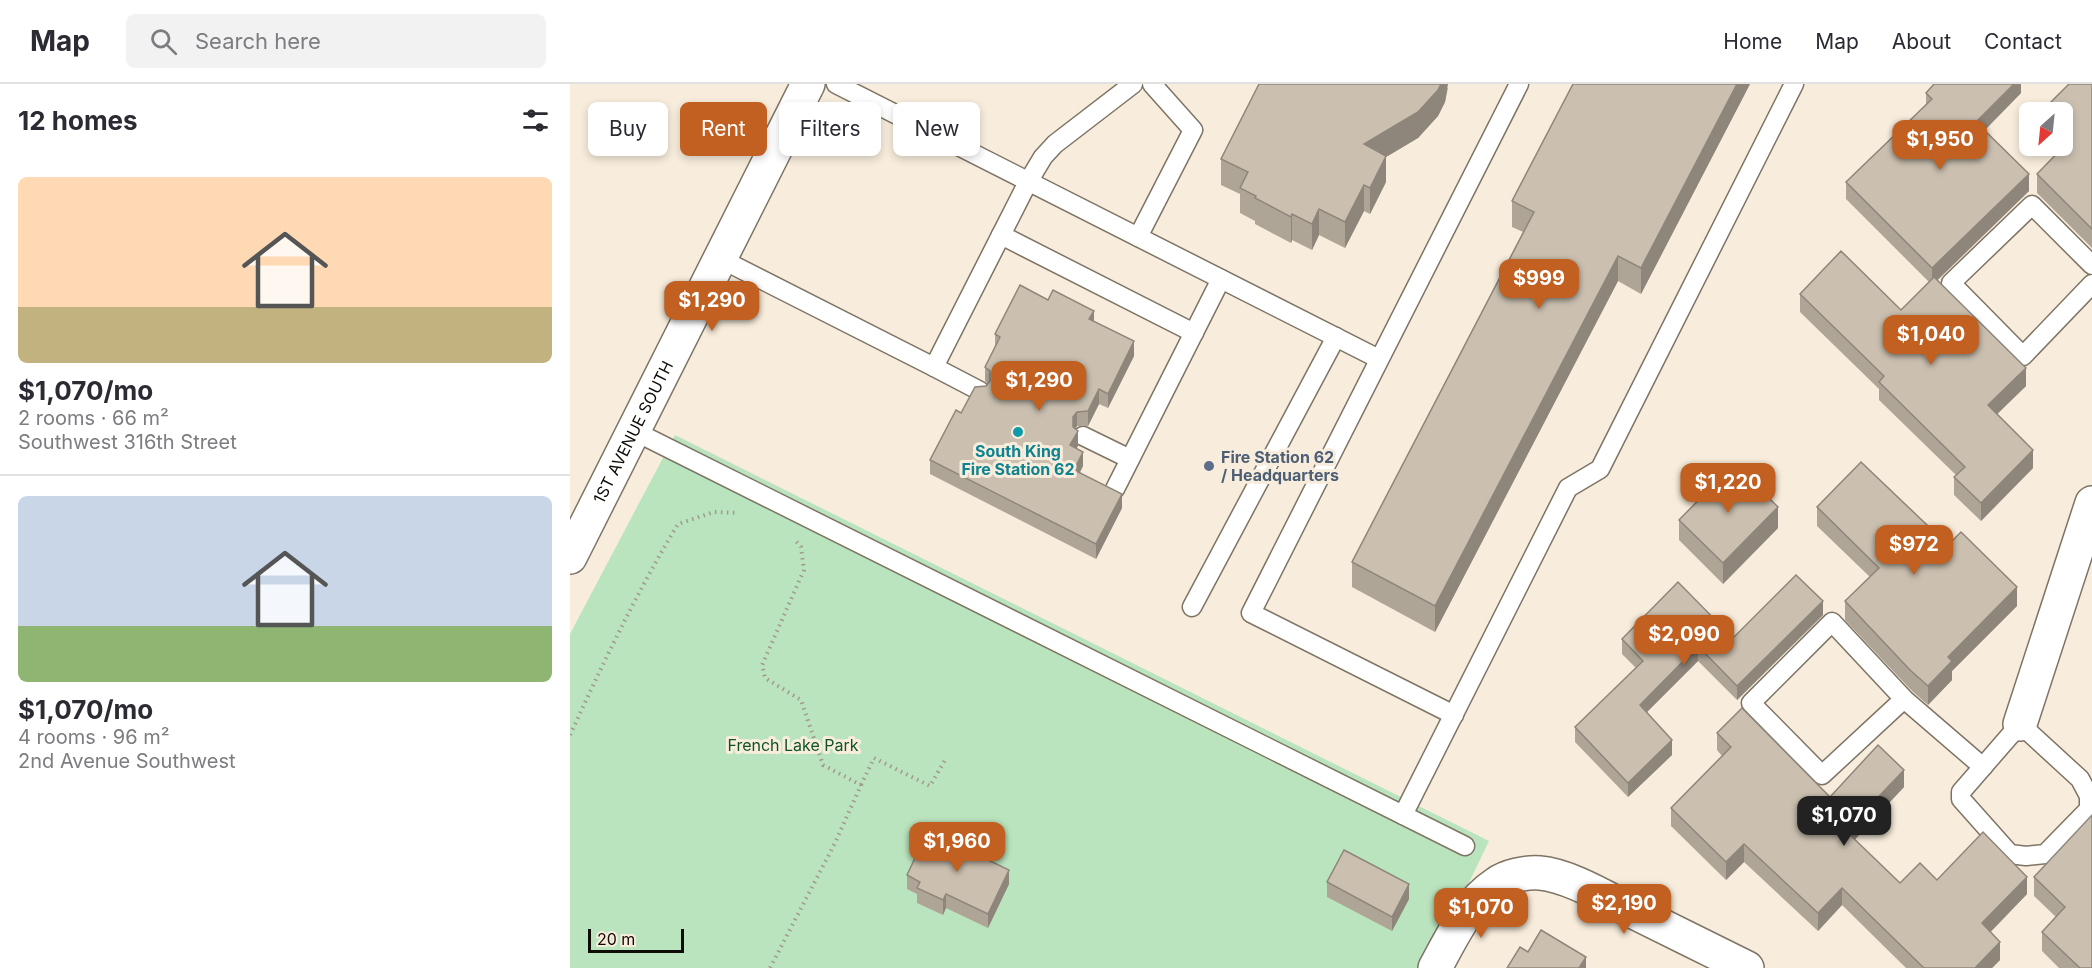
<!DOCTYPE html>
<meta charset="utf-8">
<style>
:root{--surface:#fff;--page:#f2f2f3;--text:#2b2b33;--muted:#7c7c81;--line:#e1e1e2;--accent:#c16020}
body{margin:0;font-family:Inter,sans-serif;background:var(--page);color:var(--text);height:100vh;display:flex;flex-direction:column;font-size:22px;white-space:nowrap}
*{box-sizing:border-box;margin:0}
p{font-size:20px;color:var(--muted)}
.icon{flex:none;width:33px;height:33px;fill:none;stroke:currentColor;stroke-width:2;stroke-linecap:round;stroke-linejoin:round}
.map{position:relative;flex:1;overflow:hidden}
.panel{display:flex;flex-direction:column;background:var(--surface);width:570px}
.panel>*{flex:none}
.guide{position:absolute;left:18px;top:18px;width:570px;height:54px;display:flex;gap:12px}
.needle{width:39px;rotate:207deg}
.buttons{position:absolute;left:1449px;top:18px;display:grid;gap:12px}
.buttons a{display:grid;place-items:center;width:54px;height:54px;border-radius:9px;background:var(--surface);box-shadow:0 3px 9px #0003;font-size:30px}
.scale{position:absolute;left:18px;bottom:15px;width:96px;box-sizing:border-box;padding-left:6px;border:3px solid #0f0b06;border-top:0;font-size:16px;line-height:21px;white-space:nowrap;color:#0f0b06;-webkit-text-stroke:4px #f8eddc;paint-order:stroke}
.price{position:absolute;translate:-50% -51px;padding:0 14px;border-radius:12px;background:var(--accent);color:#fff;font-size:20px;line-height:39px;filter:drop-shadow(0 2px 3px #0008)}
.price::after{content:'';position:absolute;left:50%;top:36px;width:18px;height:14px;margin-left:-9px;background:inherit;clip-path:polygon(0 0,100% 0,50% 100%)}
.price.active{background:#222;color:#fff}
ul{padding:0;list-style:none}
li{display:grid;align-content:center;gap:12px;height:318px;padding:0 18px}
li+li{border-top:2px solid var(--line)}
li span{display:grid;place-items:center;height:186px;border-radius:9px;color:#555}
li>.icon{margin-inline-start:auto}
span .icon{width:108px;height:108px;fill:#fffc;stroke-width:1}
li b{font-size:26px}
h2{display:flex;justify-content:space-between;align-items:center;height:72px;padding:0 18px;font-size:26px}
.tag{padding:0 21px;border-radius:9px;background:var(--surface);box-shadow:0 3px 9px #0003;font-size:21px;line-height:54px}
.tag.active{background:var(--accent);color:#fff}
header{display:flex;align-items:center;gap:36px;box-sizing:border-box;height:84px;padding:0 30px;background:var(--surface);border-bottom:2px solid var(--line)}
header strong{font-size:28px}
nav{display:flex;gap:33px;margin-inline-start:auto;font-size:21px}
.search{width:420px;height:54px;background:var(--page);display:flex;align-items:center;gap:15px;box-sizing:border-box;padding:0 21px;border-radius:9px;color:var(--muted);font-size:22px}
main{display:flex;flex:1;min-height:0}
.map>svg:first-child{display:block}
</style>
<header>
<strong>Map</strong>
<div class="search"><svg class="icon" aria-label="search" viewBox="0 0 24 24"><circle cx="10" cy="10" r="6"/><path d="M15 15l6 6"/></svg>Search here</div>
<nav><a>Home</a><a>Map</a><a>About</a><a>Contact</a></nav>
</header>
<main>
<section class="panel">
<h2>12 homes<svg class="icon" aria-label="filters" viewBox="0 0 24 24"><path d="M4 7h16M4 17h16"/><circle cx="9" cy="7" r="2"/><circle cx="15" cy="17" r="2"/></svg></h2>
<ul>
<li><span style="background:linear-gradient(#ffd9b3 70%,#c2b280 0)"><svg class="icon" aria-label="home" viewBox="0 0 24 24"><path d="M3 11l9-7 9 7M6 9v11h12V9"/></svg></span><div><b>$1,070/mo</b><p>2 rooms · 66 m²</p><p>Southwest 316th Street</p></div></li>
<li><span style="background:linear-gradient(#c9d6e8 70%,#8fb573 0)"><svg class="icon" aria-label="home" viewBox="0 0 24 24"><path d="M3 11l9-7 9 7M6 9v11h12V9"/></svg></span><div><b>$1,070/mo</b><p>4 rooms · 96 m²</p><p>2nd Avenue Southwest</p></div></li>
</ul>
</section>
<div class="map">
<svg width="1522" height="884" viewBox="0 0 1522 884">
<rect width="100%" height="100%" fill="#f8eddc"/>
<polygon fill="#bae4be" points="105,351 919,757 858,884 0,884 0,550"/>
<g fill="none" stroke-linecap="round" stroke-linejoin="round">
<defs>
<g id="lane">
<polyline points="266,0 809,275"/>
<polyline points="431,151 624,249"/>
<polyline points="568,153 623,46 582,0"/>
<polyline points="151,175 364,283 458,98 473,73 485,60 563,0"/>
<polyline points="1522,181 1462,121 1381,199 1453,272 1522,200"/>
<polyline points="364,283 410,307"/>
<polyline points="64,347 895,762"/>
<polyline points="513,352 560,375"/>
<polyline points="545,405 651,195"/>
<polyline points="622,523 766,253"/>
<polyline points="1334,615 1262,538 1181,619 1252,691 1334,615 1413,683"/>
<polyline points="884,631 681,529 949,0"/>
<polygon points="1450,640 1510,695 1519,712 1519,725 1475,770 1456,772 1440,770 1391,715 1391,708"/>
<polyline points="833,731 998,404 1030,385 1224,0"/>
</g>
<g id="street">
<polyline points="1450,640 1522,419"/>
<path d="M 865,884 C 881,855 897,819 926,800 C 937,792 956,788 970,789 C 996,791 1031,811 1054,823 C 1095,843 1136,864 1177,884"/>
</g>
<g id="secondary">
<path id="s1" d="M 0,473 L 238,0"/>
</g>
</defs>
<use href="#lane" stroke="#7e7465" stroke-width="21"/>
<use href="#street" stroke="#7e7465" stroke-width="36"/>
<use href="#secondary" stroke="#7e7465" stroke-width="36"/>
<g stroke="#a2998d" stroke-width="4" stroke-dasharray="1.5 4.5" stroke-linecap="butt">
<path d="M 0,651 C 33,579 67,508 108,440 L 144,428 L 168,429"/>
<polyline points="291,701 304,674 360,702 375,676"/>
<polyline points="200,884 265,759 291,701 253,681 231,616 195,594 192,581 234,486 231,463 226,457"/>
</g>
<use href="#lane" stroke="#fff" stroke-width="18"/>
<use href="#street" stroke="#fff" stroke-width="33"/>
<use href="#secondary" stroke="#fff" stroke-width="33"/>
</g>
<g fill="#afa597">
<polygon points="1003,0 1180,0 1071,210 1048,197 865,548 782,503 782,478 953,148 942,143 942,117"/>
<polygon points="1444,0 1451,0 1451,9 1414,47 1459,107 1368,196 1456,302 1427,330 1463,384 1411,437 1384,411 1384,393 1386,391 1309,316 1309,305 1230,228 1230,210 1331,226 1359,198 1276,115 1276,98 1356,21 1356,9"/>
<polygon points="1522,0 1522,164 1467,109 1467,90 1493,63 1492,62 1492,28 1474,28 1474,25"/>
<polygon points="878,4 875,18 868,32 848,54 816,73 816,98 800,130 794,127 775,164 749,151 742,166 722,156 721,159 685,140 685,137 670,129 670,110 651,101 651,75"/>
<polygon points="524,237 564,272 538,324 529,320 518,342 507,342 505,345 508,362 506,364 513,382 510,388 552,424 526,475 360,390 360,376 391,329 418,300 415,297 415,283 425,263 425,250"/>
<polygon points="1247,423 1378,461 1447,522 1382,587 1382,596 1358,621 1340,605 1275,536 1275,517 1300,493 1247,442"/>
<polygon points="1109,436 1208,444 1153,500 1109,456"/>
<polygon points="1253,531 1167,616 1128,577 1077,628 1102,671 1058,713 1005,658 1005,643 1066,584 1052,570 1052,555 1163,554"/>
<polygon points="1147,649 1260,713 1334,703 1284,756 1330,799 1367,796 1457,810 1420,848 1430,876 1422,884 1336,884 1272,821 1248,847 1174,778 1156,796 1101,742 1101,724 1152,672 1147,666"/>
<polygon points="1522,731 1522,884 1489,884 1472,867 1472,848 1486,833 1464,812 1464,793"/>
<polygon points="337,791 439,800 418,844 376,824 373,831 347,819 347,810 337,805"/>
<polygon points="757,798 839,815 822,847 757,813"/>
</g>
<g fill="#8e867b">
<polygon points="871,0 878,0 875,18 868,32 848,54 816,73 816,98 800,130 800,104 794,60"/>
<polygon points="1167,0 1180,0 1071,210 1071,184"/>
<polygon points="1444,0 1451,0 1451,9 1406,55 1406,38"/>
<polygon points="1459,90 1459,107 1362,201 1362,184"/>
<polygon points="794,101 794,127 775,164 775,138"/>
<polygon points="749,125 749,151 742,166 742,140"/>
<polygon points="722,130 722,156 721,159 721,133"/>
<polygon points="1048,172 1048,197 865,548 865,522"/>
<polygon points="524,227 524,242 519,235"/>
<polygon points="564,257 564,272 538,324 538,310"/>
<polygon points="1456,284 1456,302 1418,339 1418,321"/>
<polygon points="529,305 529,320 518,342 518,327"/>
<polygon points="507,328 507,342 503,348 503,333"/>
<polygon points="508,347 508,362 500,376 500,361"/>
<polygon points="1463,366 1463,384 1411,437 1411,419"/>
<polygon points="513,368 513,382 504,400 504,386"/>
<polygon points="552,410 552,424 526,475 526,460"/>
<polygon points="1208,423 1208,444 1153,500 1153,479"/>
<polygon points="1447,503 1447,522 1382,587 1382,596 1358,621 1358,602 1378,573"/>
<polygon points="1253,517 1253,531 1167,616 1167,602"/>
<polygon points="1128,562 1128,577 1070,635 1070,621"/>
<polygon points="1102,656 1102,671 1058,713 1058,699"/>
<polygon points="1334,686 1334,703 1276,765 1276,747"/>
<polygon points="1174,760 1174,778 1156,796 1156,778"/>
<polygon points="439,786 439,800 418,844 418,830"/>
<polygon points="1457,793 1457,810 1412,857 1412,839"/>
<polygon points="839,800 839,815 822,847 822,833"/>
<polygon points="1272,804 1272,821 1248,847 1248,829"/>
<polygon points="376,810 376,824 373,831 373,816"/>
<polygon points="1430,858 1430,876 1422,884 1405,884"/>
<polygon points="1016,873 1016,884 1009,884"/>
</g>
<g fill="#cbc0b0" stroke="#8e867b" stroke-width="1.5">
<polygon points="689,0 871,0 868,6 848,28 794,60 816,72 800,104 794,101 775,138 749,125 742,140 722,130 721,133 685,114 686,112 670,104 678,88 651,75"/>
<polygon points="1003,0 1167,0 1071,184 1048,172 865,522 782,478 964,128 942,117"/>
<polygon points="1364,0 1444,0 1406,38 1459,90 1362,184 1276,98 1362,15 1356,9"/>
<polygon points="1499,0 1522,0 1522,145 1467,90 1502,54 1492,43 1492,28 1478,28 1474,25"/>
<polygon points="1271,167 1331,226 1364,193 1456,284 1418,321 1463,366 1411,419 1384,393 1395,383 1309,298 1314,292 1230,210"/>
<polygon points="450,201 478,216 483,206 524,227 519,235 564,257 538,310 529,305 518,327 507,328 503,333 503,343 508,347 500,361 513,368 504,386 552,410 526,460 360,376 386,326 391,329 405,303 416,302 420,297 420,287 415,283 430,253 425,250"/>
<polygon points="1291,378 1378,461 1391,448 1447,503 1378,573 1382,577 1358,602 1340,586 1275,517 1309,484 1247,423"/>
<polygon points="1164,380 1208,423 1153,479 1109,436"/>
<polygon points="1226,491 1253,517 1167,602 1128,562 1070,621 1102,656 1058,699 1005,643 1073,577 1052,555 1108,498 1163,554"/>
<polygon points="1172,624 1260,713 1308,661 1334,686 1276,747 1330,799 1350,779 1367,796 1413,748 1457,793 1412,839 1430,858 1405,884 1354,884 1272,804 1248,829 1174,760 1156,778 1101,724 1161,663 1147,649"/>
<polygon points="1522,731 1522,884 1510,884 1472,848 1495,823 1464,793"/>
<polygon points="358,747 439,786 418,830 376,810 373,816 347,804 350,798 337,791"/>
<polygon points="774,766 839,800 822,833 757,798"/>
<polygon points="971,846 1016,873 1009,884 937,884 950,863 958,868"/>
</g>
<circle fill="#0f9aa8" stroke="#f8eddc" stroke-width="2" cx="448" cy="348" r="6"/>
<circle fill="#5c6f8a" stroke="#f8eddc" stroke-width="2" cx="639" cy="382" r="6"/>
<g text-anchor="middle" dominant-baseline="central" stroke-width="6" stroke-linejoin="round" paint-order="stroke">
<g font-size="16" fill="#0f0b06" stroke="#f8eddc">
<text stroke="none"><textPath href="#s1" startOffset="140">1ST AVENUE SOUTH</textPath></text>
</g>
<g font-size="16" font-weight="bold" fill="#0d838f" stroke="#f8eddc">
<text x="448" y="367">South King<tspan x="448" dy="18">Fire Station 62</tspan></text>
</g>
<g font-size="16" font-weight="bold" fill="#4e5e75" stroke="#f8eddc" text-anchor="start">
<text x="651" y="373">Fire Station 62<tspan x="651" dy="18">/ Headquarters</tspan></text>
</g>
<g font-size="16" fill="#0d5420" stroke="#f8eddc">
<text x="223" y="661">French Lake Park</text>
</g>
</g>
</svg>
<div class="buttons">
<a><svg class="needle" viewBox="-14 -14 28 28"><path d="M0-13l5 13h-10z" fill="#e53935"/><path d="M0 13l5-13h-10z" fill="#7c7c81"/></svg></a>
</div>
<div class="scale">20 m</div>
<b class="price" style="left:1370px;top:87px">$1,950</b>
<b class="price" style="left:969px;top:226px">$999</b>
<b class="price" style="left:142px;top:248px">$1,290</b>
<b class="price" style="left:1361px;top:282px">$1,040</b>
<b class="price" style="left:469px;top:328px">$1,290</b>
<b class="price" style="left:1158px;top:430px">$1,220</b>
<b class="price" style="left:1344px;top:492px">$972</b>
<b class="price" style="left:1114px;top:582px">$2,090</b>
<b class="price active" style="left:1274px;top:763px">$1,070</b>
<b class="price" style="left:387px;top:789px">$1,960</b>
<b class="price" style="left:1054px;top:851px">$2,190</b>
<b class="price" style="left:911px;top:855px">$1,070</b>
<div class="guide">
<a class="tag">Buy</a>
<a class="tag active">Rent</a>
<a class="tag">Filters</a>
<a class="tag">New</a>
</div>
</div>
</main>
